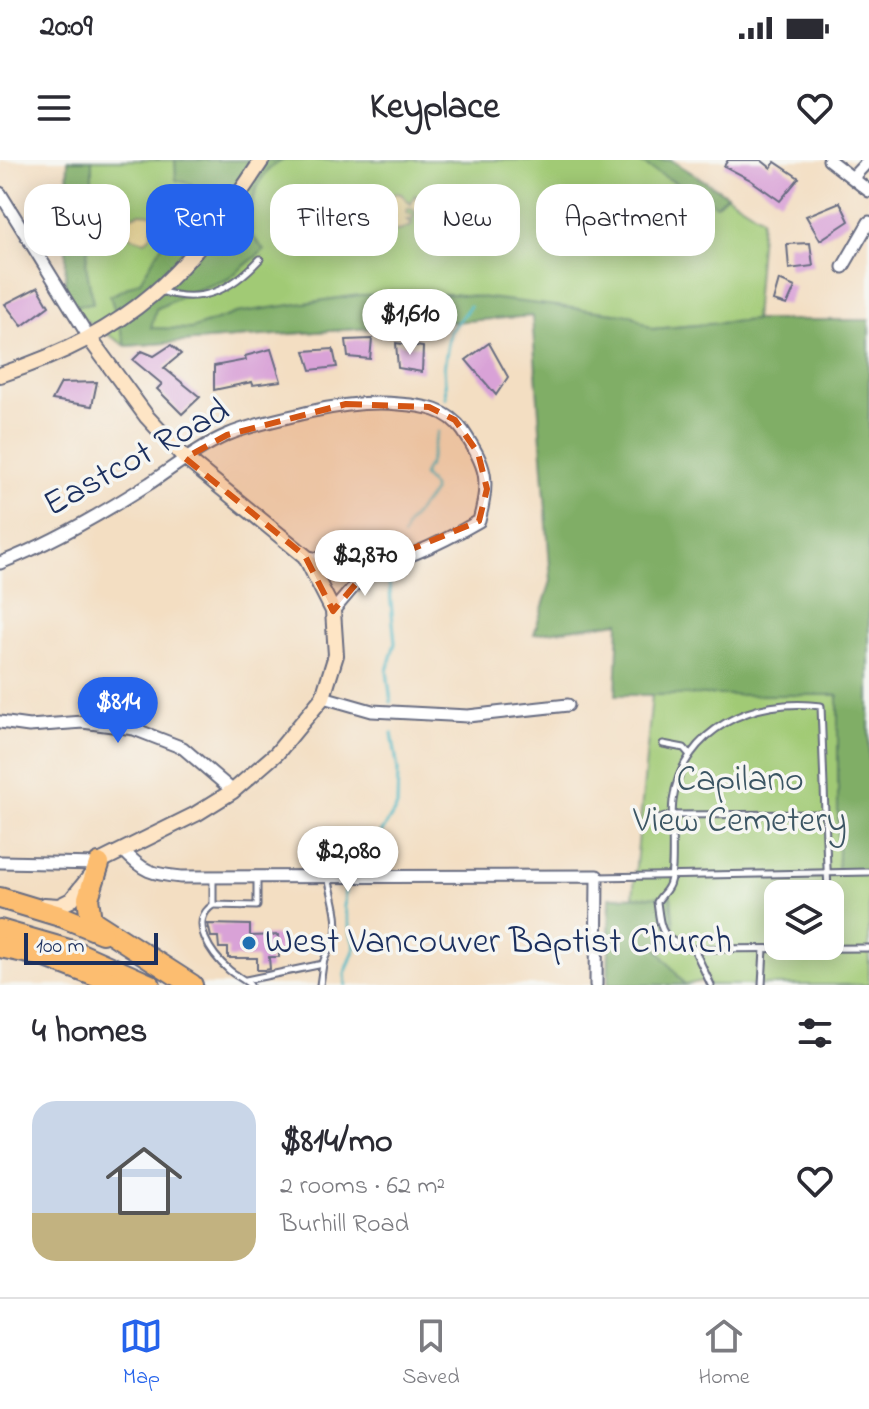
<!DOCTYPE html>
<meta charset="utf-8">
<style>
:root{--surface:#fff;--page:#f2f2f3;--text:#2b2b33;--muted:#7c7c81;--line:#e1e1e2;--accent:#2563eb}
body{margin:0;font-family:"Indie Flower",sans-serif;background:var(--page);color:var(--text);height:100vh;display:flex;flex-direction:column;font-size:30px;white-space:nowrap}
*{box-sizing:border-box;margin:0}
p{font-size:26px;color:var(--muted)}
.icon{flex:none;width:44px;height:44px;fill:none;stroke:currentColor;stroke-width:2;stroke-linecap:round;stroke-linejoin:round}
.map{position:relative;height:825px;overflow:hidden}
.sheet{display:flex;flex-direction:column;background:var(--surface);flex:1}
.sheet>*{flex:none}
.top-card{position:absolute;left:24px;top:24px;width:822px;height:72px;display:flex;gap:16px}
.controls{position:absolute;left:764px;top:720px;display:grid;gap:16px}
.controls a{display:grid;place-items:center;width:80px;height:80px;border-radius:16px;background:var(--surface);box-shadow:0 4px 20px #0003;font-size:40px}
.scale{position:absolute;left:24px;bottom:20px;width:134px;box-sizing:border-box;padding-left:8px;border:4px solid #1b2f5e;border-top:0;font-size:22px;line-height:28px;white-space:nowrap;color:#1b2f5e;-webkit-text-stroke:6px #f6f6f2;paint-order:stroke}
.price{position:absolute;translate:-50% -68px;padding:0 18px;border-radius:28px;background:#fff;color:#222;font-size:26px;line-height:52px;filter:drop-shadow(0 2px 4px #0008)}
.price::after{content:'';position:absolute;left:50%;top:48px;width:24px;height:18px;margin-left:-12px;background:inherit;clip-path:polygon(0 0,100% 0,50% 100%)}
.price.selected{background:var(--accent);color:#fff}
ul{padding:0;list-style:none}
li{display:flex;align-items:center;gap:24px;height:200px;padding:0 32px}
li+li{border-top:2px solid var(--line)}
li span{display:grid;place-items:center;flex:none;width:224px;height:160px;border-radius:24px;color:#555}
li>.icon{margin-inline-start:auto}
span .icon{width:96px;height:96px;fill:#fffc;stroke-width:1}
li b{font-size:34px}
h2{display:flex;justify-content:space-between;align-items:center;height:96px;padding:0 32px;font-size:34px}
.tag{padding:0 28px;border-radius:24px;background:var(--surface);box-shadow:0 4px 20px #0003;font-size:28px;line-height:72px}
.tag.selected{background:var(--accent);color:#fff}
.status{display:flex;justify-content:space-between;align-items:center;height:56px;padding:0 40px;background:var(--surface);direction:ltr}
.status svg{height:22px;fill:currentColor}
header{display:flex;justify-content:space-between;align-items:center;height:104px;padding:0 32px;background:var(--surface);font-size:36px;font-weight:800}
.tabs{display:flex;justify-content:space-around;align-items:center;height:112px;border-top:2px solid var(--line);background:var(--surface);font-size:22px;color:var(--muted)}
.tabs a{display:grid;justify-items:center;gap:4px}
.tabs .selected{color:var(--accent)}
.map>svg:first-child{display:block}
</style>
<div class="status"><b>20:09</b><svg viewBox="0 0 49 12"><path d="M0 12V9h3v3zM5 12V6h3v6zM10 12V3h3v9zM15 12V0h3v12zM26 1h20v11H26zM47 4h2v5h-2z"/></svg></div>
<header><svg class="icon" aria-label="menu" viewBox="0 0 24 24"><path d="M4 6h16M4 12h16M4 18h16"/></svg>Keyplace<svg class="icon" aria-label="heart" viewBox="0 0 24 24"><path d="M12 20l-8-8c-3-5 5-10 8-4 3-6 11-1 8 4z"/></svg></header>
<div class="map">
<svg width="869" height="825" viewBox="0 0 869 825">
<rect width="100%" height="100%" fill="#f6f6f2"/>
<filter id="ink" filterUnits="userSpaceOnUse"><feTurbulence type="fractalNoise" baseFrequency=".0125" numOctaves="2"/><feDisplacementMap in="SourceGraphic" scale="16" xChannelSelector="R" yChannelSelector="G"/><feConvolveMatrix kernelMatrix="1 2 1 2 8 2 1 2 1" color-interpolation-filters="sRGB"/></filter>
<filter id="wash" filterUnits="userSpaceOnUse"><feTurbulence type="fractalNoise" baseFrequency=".006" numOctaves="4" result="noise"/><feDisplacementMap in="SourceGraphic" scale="32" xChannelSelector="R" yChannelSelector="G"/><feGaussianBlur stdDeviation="1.8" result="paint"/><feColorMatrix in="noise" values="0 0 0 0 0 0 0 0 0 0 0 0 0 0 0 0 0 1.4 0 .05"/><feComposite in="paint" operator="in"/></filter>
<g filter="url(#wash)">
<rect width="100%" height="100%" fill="#f3dec2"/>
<g fill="#a1ca75" stroke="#5e7c6a" stroke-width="2" fill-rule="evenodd">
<polygon points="68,0 671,0 762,58 754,160 652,169 532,156 126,186 65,147"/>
<path d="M 652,535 L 839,535 L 838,711 L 869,711 L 869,825 L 708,825 L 707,820 L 685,825 L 654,785 L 633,737 ZM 778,734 L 830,734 L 830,786 L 778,786 Z"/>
</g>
<g fill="#80ae66" stroke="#4e6e62" stroke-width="2">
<polygon points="68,0 92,0 92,52 86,105 93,143 65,147"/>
<path d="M 175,0 L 284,0 C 255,10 249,48 252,75 L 264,90 L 228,119 L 191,132 L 156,149 L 151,168 L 191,169 L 236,153 L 359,135 L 454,134 L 632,155 L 652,169 L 754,160 L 869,160 L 869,711 L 838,712 L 838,535 L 616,535 L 619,462 L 534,474 L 551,421 L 532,156 L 126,186 L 110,136 L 140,121 L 183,51 L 191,24 L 176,20 Z"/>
<polygon points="635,0 671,0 727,35 716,45"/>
<polygon points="671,736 675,778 655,786 685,825 608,825 610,737"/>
</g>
<g fill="#eeda9e" stroke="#84847e" stroke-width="2">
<polygon points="316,27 327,29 331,34 336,31 345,35 347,39 340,52 334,50 330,58 321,63 297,59 296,55 299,52 312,53 311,34"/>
<polygon points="395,33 401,34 411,44 415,35 419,39 424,35 430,38 439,34 443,39 450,42 448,49 450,52 430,63 421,60 413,49 407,48 406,53 413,55 413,59 407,60 412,63 411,66 399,71 377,69 373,63 374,56 385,54 388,60 394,57 388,50 380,49 379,45"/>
<polygon points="140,53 151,54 153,59 151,76 145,81 129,76 129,57"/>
</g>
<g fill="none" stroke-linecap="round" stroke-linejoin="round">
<g stroke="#49b7c4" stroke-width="3">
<polyline points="446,238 444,207 450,172 470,146"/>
<path d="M 403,377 L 407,365 L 433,332 L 433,327 L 423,316 C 424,311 427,308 429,304 C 432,297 434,281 438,272"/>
<polyline points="389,422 395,483 387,511 391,542"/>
<polyline points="363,703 397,647 398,610 392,573"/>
<polyline points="345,729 344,746 355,788 345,814 346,825"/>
</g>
</g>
<g id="blocks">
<g fill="#d9a2d7">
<polygon points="728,0 761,0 771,8 775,2 799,18 780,41 749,19 724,6"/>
<polygon points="34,30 60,32 58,59 35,58"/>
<polygon points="840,42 849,61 820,80 806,56"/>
<polygon points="810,83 813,106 789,109 787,84"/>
<polygon points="779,120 795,127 787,145 773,141"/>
<polygon points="38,127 49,146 22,166 5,144"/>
<polygon points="372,179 370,199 348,197 346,180"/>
<polygon points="396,183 423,187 422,212 398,208"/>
<polygon points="489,183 508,217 496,235 466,200"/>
<polygon points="171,185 181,194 164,208 200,237 182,254 157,229 162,224 133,200 142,191 154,196"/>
<polygon points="271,189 281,221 253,225 252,222 214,230 214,206 246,200 245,196"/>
<polygon points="333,189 337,207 311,210 305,191"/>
<polygon points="97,222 92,246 52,240 61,223"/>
<polygon points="208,764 250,765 250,776 279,775 279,797 269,797 270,809 265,810 257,810 257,798 228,798 228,788 219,788 218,777 211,777"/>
</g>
</g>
</g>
<g filter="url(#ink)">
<use href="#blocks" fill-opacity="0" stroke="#676c81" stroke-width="2"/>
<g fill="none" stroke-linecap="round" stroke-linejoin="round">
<defs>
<g id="lane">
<path d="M 160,131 C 202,145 231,130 260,99"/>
<polyline points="663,584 684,588 690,595"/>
<polyline points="655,660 672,655 826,654"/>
<polyline points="598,717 869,712"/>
<path d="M 213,719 L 213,745 C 187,762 213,796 229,810 C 236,816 244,819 250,825"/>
<path d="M 828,734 L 821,546 C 755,537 682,568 673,641 C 670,660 676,715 668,727 C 665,733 660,736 657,742 C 661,772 661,781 694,789 L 869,788"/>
<polyline points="213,745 257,746 257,717"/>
<polyline points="694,789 711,825"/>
<path d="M 323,804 C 325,793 334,785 336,775 C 339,756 332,736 328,717"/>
<polyline points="246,820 323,804 320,825"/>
<polyline points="762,825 764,789"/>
</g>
<g id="street">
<polyline points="829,0 869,31"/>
<polyline points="853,17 869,0"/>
<polyline points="0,33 90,179"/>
<polyline points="843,107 869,62"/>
<path d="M 0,403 C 52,383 103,353 150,323 C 175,306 199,287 227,275 C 253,264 282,259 309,252 C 340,245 368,241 399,244 C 425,246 448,249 463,271 C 487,307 490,320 479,361 C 448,379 403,403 368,406 C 347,407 325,401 305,396"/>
<polyline points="333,451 371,406"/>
<polyline points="323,537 372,551 468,556 568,545"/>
<polyline points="0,562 29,566 83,562 134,569 183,588 233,631"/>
<path d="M 123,690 C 143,712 152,714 181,717 L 597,716 L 596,825"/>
<polyline points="0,702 99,704"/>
</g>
<g id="secondary">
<path d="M 0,215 C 133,171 187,115 262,0"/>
<polyline points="44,745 59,746 71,740 103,700 196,654 233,631 277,593 323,537 336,495 333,451 305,396 185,298 147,257 90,179"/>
</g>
<g id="highway">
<polyline points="99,704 88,738 91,760 192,825"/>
<polyline points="0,738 63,757 102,773"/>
<polyline points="0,770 76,792 150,825"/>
<polyline points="0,787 43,796 114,823"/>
</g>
</defs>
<use href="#lane" stroke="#676c81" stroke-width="9"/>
<use href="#street" stroke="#676c81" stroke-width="15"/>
<use href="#secondary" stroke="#676c81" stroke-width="18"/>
<use href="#highway" stroke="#676c81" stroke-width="24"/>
<use href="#lane" stroke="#fff" stroke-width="5"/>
<use href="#street" stroke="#fff" stroke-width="11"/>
<use href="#secondary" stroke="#fee5c5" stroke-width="14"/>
<use href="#highway" stroke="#fcbd6f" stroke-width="20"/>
</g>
</g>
<path fill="#d45514" fill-opacity="0.2" stroke="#d45514" stroke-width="6" stroke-dasharray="16 10" stroke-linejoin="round" d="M 346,244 L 429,247 L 455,260 L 478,293 L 487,329 L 479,361 L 371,406 L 333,451 L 305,396 L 185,298 L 227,275 Z"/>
<circle fill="#1f6fb2" stroke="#f6f6f2" stroke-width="3" cx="249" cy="783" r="8"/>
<g text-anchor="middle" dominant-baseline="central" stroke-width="7" stroke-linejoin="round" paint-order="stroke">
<g font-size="36" fill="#1b2f5e" stroke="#f6f6f2">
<text transform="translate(137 299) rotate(-29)">Eastcot Road</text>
</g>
<g font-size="36" fill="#3c5664" stroke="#f6f6f2">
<text x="740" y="621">Capilano<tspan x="740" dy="41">View Cemetery</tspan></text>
</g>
<g font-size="36" fill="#1b2f5e" stroke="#f6f6f2" text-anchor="start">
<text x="265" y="783">West Vancouver Baptist Church</text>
</g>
</g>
</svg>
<div class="controls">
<a><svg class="icon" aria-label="layers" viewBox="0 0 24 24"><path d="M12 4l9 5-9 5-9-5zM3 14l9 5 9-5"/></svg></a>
</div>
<div class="scale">100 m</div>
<b class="price" style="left:410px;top:197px">$1,610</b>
<b class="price" style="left:365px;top:438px">$2,870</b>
<b class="price selected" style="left:118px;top:585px">$814</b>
<b class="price" style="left:348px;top:734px">$2,080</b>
<div class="top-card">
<a class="tag">Buy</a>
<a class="tag selected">Rent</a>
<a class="tag">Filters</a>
<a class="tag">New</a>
<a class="tag">Apartment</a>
</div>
</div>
<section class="sheet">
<h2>4 homes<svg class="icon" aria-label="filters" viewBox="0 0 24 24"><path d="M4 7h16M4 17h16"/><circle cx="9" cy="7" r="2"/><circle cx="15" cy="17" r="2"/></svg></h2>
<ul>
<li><span style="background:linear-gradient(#c9d6e8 70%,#c2b280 0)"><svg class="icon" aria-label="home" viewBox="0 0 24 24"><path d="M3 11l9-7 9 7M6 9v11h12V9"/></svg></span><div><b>$814/mo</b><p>2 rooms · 62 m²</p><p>Burhill Road</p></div><svg class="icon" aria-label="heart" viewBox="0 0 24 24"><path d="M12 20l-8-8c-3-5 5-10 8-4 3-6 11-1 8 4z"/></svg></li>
</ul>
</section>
<nav class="tabs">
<a class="selected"><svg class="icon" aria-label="map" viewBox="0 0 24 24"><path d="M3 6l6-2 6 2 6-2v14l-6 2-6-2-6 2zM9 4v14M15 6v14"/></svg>Map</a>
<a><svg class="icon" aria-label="saved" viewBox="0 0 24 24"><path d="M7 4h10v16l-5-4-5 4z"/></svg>Saved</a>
<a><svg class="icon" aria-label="home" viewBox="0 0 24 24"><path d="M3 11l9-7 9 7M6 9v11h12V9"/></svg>Home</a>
</nav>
